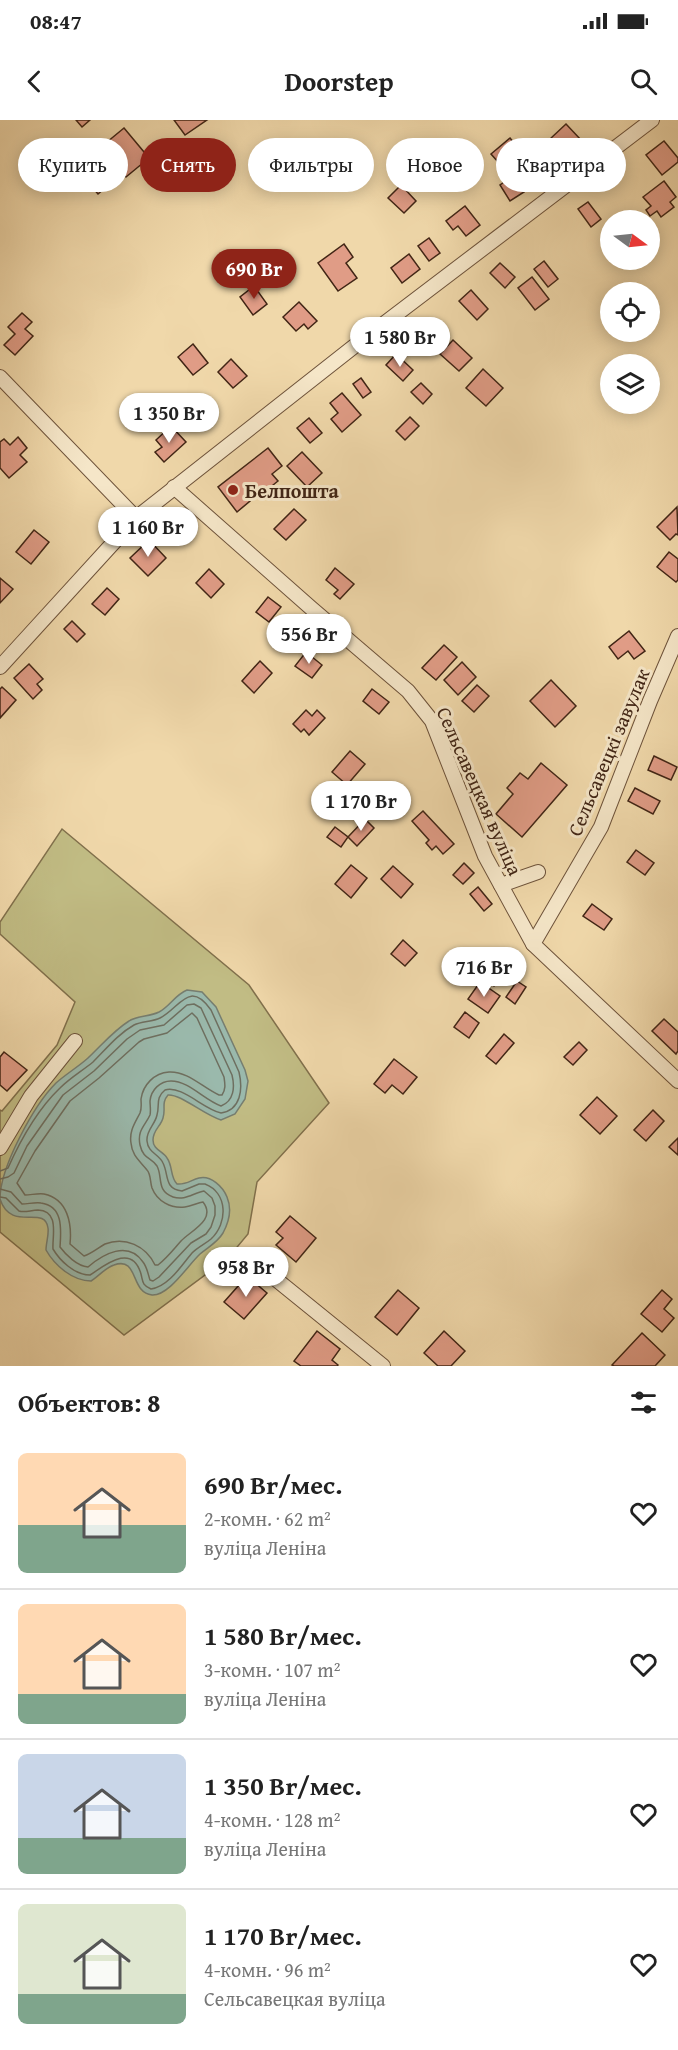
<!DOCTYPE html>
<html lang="ru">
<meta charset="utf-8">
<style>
:root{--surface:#fff;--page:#f6f6f6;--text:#222;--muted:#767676;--line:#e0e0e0;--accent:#8f2418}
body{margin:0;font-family:"Gentium Book Plus",serif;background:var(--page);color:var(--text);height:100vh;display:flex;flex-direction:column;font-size:22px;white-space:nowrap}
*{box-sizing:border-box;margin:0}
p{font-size:20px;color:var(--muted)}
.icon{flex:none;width:33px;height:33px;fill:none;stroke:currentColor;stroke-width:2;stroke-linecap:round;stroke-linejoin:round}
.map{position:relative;height:1246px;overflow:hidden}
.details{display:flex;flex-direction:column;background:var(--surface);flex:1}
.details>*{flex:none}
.top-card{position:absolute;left:18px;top:18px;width:642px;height:54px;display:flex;gap:12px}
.needle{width:39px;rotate:105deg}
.fabs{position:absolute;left:600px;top:90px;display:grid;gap:12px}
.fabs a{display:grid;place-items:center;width:60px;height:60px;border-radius:50%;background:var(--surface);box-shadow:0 3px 15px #0003;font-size:30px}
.price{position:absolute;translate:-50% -51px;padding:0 14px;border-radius:21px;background:#fff;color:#222;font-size:20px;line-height:39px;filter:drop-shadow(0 2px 3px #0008)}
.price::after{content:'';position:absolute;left:50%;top:36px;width:18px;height:14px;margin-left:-9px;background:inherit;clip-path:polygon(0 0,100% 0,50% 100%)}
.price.active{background:var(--accent);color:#fff}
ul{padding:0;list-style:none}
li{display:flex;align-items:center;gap:18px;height:150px;padding:0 18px}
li+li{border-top:2px solid var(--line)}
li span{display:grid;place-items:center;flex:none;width:168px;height:120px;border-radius:9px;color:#555}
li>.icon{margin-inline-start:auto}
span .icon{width:72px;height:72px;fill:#fffc;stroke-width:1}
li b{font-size:26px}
h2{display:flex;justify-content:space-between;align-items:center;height:72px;padding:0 18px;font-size:26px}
.chip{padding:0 21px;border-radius:27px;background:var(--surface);box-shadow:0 3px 15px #0003;font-size:21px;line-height:54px}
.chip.active{background:var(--accent);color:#fff}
.status{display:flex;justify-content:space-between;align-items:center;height:42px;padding:0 30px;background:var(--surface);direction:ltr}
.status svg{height:16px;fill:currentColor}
header{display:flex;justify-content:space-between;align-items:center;height:78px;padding:0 18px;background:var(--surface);font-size:27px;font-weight:700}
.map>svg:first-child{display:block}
</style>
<div class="status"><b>08:47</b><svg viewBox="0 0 49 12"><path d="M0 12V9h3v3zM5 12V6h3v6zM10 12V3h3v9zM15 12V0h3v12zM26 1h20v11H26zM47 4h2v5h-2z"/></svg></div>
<header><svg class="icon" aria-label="back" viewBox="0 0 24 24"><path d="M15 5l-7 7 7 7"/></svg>Doorstep<svg class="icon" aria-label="search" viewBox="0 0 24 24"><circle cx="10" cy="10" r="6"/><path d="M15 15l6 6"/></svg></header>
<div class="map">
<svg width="678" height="1246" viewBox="0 0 678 1246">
<rect width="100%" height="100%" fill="#f0d8aa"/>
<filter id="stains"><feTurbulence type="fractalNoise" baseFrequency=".00333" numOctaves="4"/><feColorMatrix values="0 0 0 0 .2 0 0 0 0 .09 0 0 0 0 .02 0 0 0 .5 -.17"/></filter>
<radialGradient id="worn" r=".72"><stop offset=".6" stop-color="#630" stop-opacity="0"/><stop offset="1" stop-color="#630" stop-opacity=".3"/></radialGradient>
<polygon fill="#c1bc84" stroke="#81704c" stroke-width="1.5" points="62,709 249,865 329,983 257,1062 248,1114 228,1138 124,1215 0,1112 0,990 2,991 57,925 75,882 0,814 0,802"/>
<path fill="#9ab9ac" stroke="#767e70" stroke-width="1.5" d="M 187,870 L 202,872 L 216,887 L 245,950 L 248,961 L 245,979 L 235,994 L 221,1000 C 204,995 181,974 168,975 C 161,983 166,989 163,998 C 161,1006 153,1010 153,1020 C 153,1030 163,1031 167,1038 C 173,1046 170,1057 177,1064 C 186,1065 191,1060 199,1058 C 211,1055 223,1067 227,1077 C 232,1089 229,1102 223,1113 C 217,1123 208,1127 200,1134 C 188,1145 169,1176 152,1175 C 130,1173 139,1136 114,1145 C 105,1148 99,1156 91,1161 C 73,1161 55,1146 46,1130 C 46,1123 49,1115 48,1108 C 45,1084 11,1113 0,1079 C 0,1047 34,985 56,963 C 66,954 78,947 88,938 C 101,926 113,911 129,901 C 138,895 149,897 159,892 C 170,886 175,875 187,870 Z"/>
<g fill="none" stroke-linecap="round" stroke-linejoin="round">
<g stroke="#6e6f60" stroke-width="1.5">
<path d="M 192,893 L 197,898 L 224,957 C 225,964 226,969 222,975 L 219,975 C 203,968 188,951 169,952 C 154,953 143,965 141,979 C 141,983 142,988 140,993 C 135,1003 129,1011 131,1023 C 132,1036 140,1041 147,1050 C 151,1054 150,1062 152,1068 C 157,1081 171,1089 185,1087 C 192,1086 197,1083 203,1082 C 217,1100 190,1111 181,1121 C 173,1130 167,1138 158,1145 L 155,1145 C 146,1126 125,1116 105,1124 C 98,1128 91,1134 84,1136 L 70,1124 C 72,1104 68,1079 44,1074 C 38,1073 31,1075 25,1075 L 17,1063 L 35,1031 L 70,981 L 99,958 L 139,922 L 144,919 L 167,913 Z"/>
<path d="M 0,1051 L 8,1048 C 20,1021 38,989 60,968 C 70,958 82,951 93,942 C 106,929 118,914 134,905 C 142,901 152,902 160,898 C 180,888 189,859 211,890 L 239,952 C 243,969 241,990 221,993 C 203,989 182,965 165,970 C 155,978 160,985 157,995 C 155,1005 146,1010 147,1021 C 148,1033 159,1034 163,1043 C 169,1055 164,1069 182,1071 L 199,1064 L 205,1064 C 228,1073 228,1103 211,1119 C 205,1124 198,1127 192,1133 C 182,1145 168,1167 151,1169 C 142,1165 143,1162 141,1154 C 132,1122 104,1146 90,1155 C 75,1155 60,1141 53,1129 C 52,1116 60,1091 38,1090 C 31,1090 25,1093 19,1091 L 6,1078 L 0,1077"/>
<path d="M 0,1059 L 8,1057 L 14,1053 L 27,1026 L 63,975 L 94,951 L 127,919 L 140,910 L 164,905 L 187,885 L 194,884 L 201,888 L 232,955 C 235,967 234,981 221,986 C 204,980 189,961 171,961 C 160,961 151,970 150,981 C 150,985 151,991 150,995 C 145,1006 137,1010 140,1025 C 143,1039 152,1038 157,1046 C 163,1057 156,1071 173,1077 C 185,1081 193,1073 204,1071 L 212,1078 L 215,1086 L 215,1095 L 211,1107 L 206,1114 L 191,1123 L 159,1157 L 153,1161 L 150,1160 C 148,1154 147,1147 143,1142 C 128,1120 103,1134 88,1147 C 77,1146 66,1135 60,1127 C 61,1111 64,1086 41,1083 C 35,1082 28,1084 22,1084 L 11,1072 L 0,1069"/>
</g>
</g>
<g fill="#e09c86" stroke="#412515" stroke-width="1.5">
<polygon points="76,0 90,0 82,7"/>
<polygon points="174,0 207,0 185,15"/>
<polygon points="566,4 581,20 565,35 550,19"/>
<polygon points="124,8 149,38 126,57 123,53 98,74 71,42 96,21 101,27"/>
<polygon points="510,18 525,37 507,52 491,34"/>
<polygon points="447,20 461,38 442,52 428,35"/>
<polygon points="664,21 678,38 678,42 662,55 646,35"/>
<polygon points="513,56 524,72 510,81 500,65"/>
<polygon points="664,61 676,77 670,82 674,87 661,97 657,91 650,96 646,90 651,86 643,77"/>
<polygon points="401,65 416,81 404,93 388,78"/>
<polygon points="588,82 601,99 591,107 578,89"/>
<polygon points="465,86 480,105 466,116 458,106 453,110 446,101"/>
<polygon points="429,118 440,133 429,141 418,126"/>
<polygon points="344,124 353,137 346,143 357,158 338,171 318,143"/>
<polygon points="409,134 420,149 402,163 391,148"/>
<polygon points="544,141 558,159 548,167 534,149"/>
<polygon points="500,143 515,157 505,168 490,153"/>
<polygon points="532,157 549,179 535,190 518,168"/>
<polygon points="254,166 267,184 253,195 240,177"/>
<polygon points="471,170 488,189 477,200 459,181"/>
<polygon points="299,182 317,201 308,209 304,204 296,211 283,197"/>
<polygon points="22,193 32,202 25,209 33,216 15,235 4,225 15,214 8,207"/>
<polygon points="453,220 472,238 459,251 440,234"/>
<polygon points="193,224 208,243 193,255 178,237"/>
<polygon points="396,234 413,250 403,261 386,245"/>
<polygon points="231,239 247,256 233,268 218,252"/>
<polygon points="483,249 503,268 486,286 466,268"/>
<polygon points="361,258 371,272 363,278 353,264"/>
<polygon points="421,263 432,274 423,284 411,272"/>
<polygon points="342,273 361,295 342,312 331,299 338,293 330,283"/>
<polygon points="203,282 215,299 200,309 189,292"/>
<polygon points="410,297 419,306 405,320 396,311"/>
<polygon points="309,298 322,313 310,323 297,308"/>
<polygon points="171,306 186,322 164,342 155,332 162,327 156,320"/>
<polygon points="18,317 27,328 20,335 27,342 9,358 0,348 0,322 4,319 10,325"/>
<polygon points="268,328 282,346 272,354 278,361 257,378 251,369 245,374 250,381 237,392 218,367"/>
<polygon points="302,332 322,353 307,367 287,346"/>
<polygon points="677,387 678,415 676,414 670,420 657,407"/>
<polygon points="294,389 306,400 286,420 274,409"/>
<polygon points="34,410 49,422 31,444 16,432"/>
<polygon points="149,420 166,438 148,456 130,438"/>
<polygon points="669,432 678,439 678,460 676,462 657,447"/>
<polygon points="335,448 354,464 340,479 334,474 338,470 326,460"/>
<polygon points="209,449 224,464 211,478 196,463"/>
<polygon points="0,458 13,469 0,483"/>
<polygon points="107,468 119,479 105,495 92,484"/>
<polygon points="268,477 281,487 269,502 256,492"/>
<polygon points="72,501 85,514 77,522 64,509"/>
<polygon points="629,511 645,531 634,539 628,531 618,539 609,527"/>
<polygon points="444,525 457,537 436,560 422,548"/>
<polygon points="306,532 322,545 312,558 295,546"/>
<polygon points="260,541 272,553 254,573 242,561"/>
<polygon points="462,542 476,557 458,575 444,560"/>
<polygon points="29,544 43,559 37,564 42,570 33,579 14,558"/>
<polygon points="551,560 576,586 555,607 530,581"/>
<polygon points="477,565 489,576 474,592 462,581"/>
<polygon points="2,567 16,580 0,598 0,569"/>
<polygon points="372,569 389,582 379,594 363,581"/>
<polygon points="306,590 312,596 317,590 325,598 309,615 304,609 301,612 293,604"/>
<polygon points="350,631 365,644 347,665 332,652"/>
<polygon points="654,636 677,647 671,660 648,650"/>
<polygon points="541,643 567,665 522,717 496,694 513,674 507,668 520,653 528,659"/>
<polygon points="635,668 660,681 653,694 628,681"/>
<polygon points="423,691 454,724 443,734 436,726 432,730 426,723 429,720 412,701"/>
<polygon points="365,699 374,708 357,726 348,717"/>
<polygon points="335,707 348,717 341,727 327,717"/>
<polygon points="636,730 654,743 645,755 627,742"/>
<polygon points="464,743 474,753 463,764 453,755"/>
<polygon points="351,745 367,758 351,778 335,764"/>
<polygon points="393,746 413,764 401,778 381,759"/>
<polygon points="478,767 492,784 484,791 470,774"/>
<polygon points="592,784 612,799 604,810 583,796"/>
<polygon points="403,820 417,833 405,846 391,834"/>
<polygon points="494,833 509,844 499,858 484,847"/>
<polygon points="493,854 499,858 494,866 487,861"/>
<polygon points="517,861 526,867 515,884 506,877"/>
<polygon points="480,862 500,876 488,893 468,879"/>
<polygon points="465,892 479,903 469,918 454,907"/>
<polygon points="664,899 678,912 678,931 676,934 652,911"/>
<polygon points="504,914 514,923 496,944 486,936"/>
<polygon points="579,922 587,930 573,945 564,937"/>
<polygon points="4,932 27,950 7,971 0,965 0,937"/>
<polygon points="394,939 417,957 403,974 392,965 385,973 374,964"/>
<polygon points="597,977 617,996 600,1014 580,995"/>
<polygon points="653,990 664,1001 646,1021 634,1010"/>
<polygon points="678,1018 678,1035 669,1027"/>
<polygon points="290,1096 316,1118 296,1142 276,1125 283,1118 276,1112"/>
<polygon points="247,1156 267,1173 244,1199 224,1182"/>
<polygon points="398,1170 419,1188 397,1215 375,1197"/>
<polygon points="662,1170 672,1179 664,1189 674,1198 662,1212 641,1194"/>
<polygon points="317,1211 340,1229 332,1240 338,1245 337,1246 301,1246 294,1241"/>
<polygon points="444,1211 465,1231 451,1246 438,1246 424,1233"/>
<polygon points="642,1213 665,1235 655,1246 614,1246 612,1245"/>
</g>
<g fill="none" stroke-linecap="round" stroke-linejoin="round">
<defs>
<g id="minor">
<polyline points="0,257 136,398"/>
<polyline points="174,367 311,488 408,571 432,601 485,736 533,824 678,961"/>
<polyline points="0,547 136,398 352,228 652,0"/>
<polyline points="501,765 538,752"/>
<polyline points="533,824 601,707 650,581 678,516"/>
<polyline points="0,1028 31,976 75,921"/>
<polyline points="246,1135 383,1246"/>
</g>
</defs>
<use href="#minor" stroke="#6d523a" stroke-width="16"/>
<use href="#minor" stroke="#f5e6c8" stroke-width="14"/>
</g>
<circle fill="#8f2418" stroke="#f5e6c8" stroke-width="2" cx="233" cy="370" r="6"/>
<g text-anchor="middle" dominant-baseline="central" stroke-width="6" stroke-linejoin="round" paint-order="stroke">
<g font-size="20" font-weight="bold" fill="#412515" stroke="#f5e6c8" text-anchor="start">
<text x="245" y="370">Белпошта</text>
</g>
<g font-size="20" fill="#412515" stroke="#f5e6c8">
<text transform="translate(608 632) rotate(-67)">Сельсавецкі завулак</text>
<text transform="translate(480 671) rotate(66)">Сельсавецкая вуліца</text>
</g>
</g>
<rect width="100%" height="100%" filter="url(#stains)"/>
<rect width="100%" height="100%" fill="url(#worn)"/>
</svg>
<div class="fabs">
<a><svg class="needle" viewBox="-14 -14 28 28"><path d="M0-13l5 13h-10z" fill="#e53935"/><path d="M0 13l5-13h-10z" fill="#767676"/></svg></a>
<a><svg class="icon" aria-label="locate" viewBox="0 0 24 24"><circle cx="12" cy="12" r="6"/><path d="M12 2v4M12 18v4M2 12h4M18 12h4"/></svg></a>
<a><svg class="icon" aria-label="layers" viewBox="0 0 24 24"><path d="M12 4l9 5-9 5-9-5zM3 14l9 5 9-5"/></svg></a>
</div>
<b class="price active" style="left:254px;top:180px">690 Br</b>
<b class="price" style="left:400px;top:248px">1 580 Br</b>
<b class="price" style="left:169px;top:324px">1 350 Br</b>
<b class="price" style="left:148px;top:438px">1 160 Br</b>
<b class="price" style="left:309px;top:545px">556 Br</b>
<b class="price" style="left:361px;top:712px">1 170 Br</b>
<b class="price" style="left:484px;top:878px">716 Br</b>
<b class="price" style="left:246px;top:1178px">958 Br</b>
<div class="top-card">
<a class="chip">Купить</a>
<a class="chip active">Снять</a>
<a class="chip">Фильтры</a>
<a class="chip">Новое</a>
<a class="chip">Квартира</a>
</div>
</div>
<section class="details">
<h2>Объектов: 8<svg class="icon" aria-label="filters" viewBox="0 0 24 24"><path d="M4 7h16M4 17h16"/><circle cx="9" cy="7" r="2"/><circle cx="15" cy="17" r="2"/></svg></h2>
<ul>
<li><span style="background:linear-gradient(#ffd9b3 60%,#7fa58c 0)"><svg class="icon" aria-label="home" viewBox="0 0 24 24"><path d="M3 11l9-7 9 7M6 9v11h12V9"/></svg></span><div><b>690 Br/мес.</b><p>2-комн. · 62 m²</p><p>вуліца Леніна</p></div><svg class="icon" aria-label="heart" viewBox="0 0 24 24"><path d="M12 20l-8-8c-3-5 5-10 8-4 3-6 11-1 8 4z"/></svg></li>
<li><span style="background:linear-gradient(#ffd9b3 75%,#7fa58c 0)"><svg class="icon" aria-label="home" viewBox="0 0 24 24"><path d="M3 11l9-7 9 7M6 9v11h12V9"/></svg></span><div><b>1 580 Br/мес.</b><p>3-комн. · 107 m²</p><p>вуліца Леніна</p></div><svg class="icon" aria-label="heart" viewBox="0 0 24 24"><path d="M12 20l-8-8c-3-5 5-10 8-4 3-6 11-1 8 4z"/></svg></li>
<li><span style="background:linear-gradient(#c9d6e8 70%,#7fa58c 0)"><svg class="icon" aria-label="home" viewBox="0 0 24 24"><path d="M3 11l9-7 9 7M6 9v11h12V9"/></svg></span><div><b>1 350 Br/мес.</b><p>4-комн. · 128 m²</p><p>вуліца Леніна</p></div><svg class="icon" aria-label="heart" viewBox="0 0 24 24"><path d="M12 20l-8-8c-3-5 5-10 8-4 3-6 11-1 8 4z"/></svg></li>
<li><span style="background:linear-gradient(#dfe7d0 75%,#7fa58c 0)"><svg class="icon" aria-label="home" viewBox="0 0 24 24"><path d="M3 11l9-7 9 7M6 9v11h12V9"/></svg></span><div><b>1 170 Br/мес.</b><p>4-комн. · 96 m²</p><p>Сельсавецкая вуліца</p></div><svg class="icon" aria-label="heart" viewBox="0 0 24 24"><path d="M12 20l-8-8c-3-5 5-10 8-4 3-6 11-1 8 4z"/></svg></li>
</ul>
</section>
